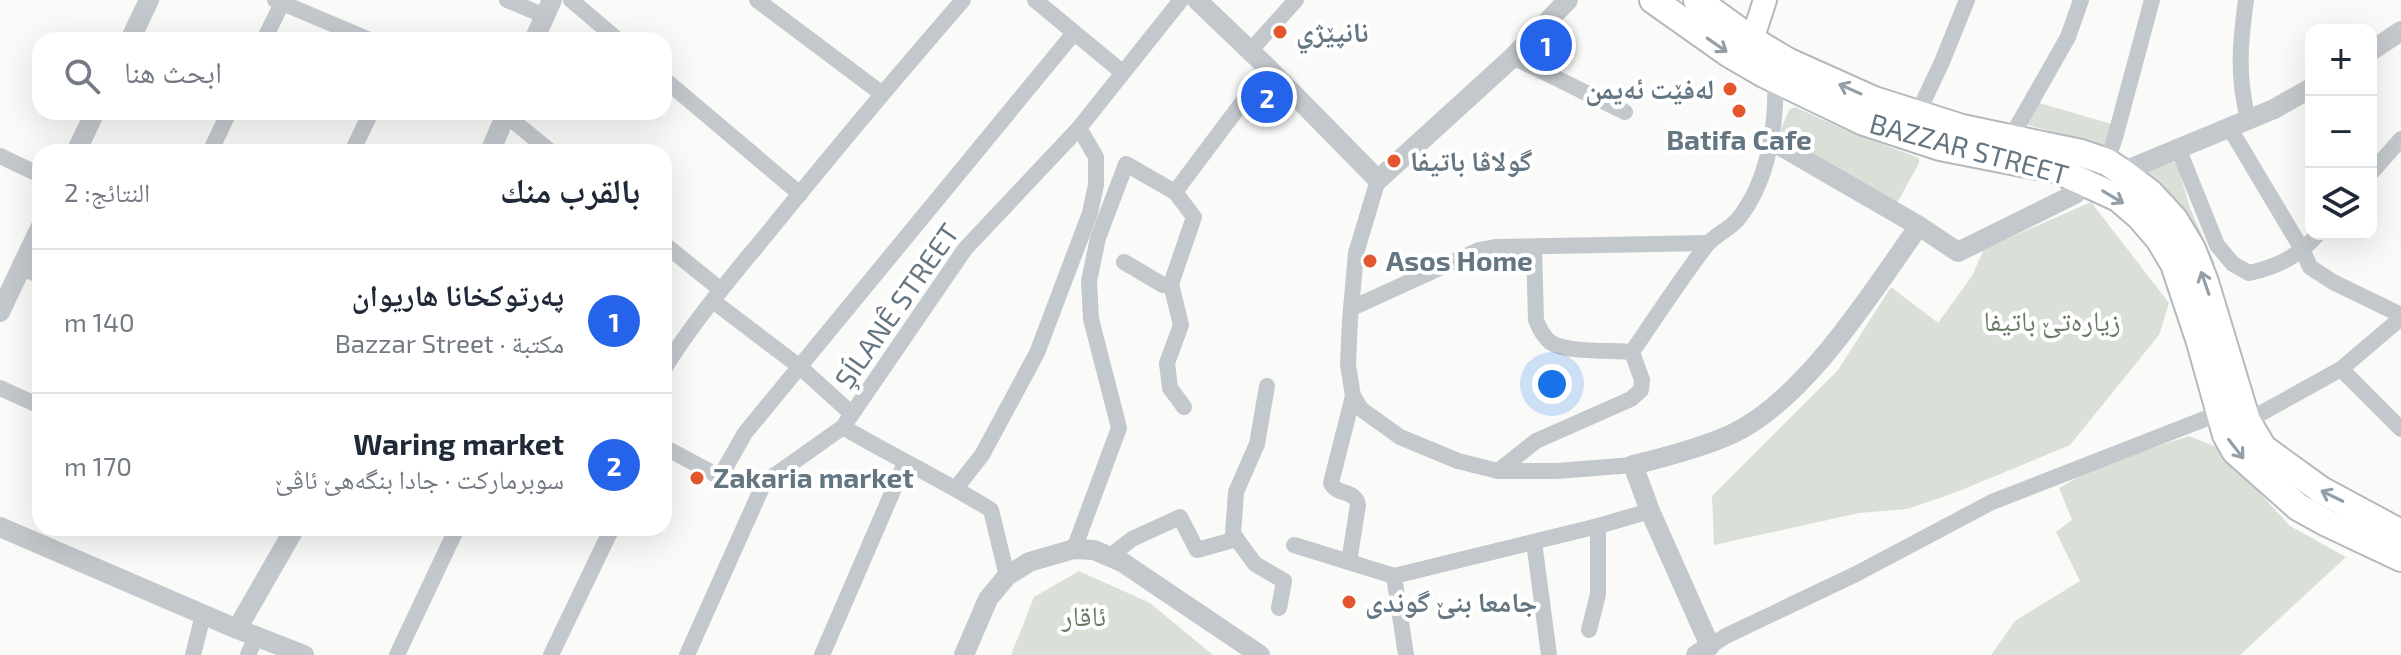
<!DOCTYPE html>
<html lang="ar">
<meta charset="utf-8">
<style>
:root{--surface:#fff;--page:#f2f2f3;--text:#1f2937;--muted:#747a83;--line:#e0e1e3;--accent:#2563eb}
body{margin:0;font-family:"Exo 2","Noto Naskh Arabic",sans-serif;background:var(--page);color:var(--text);direction:rtl}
.controls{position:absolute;right:24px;top:24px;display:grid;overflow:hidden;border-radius:16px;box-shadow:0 8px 32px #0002}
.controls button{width:72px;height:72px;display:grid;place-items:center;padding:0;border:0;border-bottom:2px solid var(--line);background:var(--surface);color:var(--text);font:40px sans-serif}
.you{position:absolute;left:1552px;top:384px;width:28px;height:28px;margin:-20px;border:6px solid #fff;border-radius:50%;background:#1a73e8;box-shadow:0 0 0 12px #1a73e833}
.badge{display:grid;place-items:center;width:52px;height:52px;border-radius:50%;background:var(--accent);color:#fff;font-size:26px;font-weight:700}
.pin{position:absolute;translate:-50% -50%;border:4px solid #fff;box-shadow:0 2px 8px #0006}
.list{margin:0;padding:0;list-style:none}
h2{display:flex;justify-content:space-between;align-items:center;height:104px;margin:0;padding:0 32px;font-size:34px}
h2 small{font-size:26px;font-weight:400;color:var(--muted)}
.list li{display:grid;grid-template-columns:52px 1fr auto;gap:24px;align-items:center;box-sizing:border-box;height:144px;padding:0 32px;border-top:2px solid var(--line)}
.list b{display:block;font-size:30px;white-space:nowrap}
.list p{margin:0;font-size:26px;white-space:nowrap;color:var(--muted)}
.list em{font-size:26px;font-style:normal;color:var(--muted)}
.icon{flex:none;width:44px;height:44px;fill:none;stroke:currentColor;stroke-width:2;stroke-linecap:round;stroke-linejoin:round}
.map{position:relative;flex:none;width:2401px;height:655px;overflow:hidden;direction:ltr}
.search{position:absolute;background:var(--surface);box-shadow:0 8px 32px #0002;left:32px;top:32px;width:640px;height:88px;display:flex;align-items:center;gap:20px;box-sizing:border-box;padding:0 28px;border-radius:24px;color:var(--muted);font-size:30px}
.panel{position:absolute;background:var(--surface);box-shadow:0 8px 32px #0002;left:32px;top:144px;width:640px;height:392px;border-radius:24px;direction:rtl}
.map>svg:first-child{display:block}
</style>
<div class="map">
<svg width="2401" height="655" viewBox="0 0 2401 655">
<rect width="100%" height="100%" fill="#fafaf8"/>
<g fill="#dadfd7">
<polygon points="2036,102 2115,125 2107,151 2071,137 2024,124"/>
<polygon points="1795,107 1848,131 1919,158 1919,163 1897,203 1786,143 1781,129 1789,110"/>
<polygon points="2165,160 2177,163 2190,208 2215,264 2211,267 2142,170"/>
<polygon points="2091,202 2169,303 2159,335 2070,445 1954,493 1907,509 1859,513 1714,545 1712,496 1838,370 1891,287 1938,323 1972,276 1984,249"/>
<polygon points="2189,436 2219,448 2290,526 2346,557 2240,655 1991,655 2015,621 2080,581 2056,532 2072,520 2059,488 2100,465"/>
<polygon points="1079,571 1150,603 1213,655 1011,655 1034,597"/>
</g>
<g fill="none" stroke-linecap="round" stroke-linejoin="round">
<g stroke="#b3babf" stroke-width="26">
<polyline id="secondary" points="1752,40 1765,0"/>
</g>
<g stroke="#b4b9bd" stroke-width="30">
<g id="trunk">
<polyline points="1653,0 1728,53 1764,74 1864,122 1940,147 2057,170 2118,198 2140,217 2159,239 2174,264 2200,342 2226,435 2235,451 2298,507 2327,523 2401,558"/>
<polyline points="1697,0 1752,40 1787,61 1874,100 1962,128 2081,153 2107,162 2122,172 2150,193 2174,219 2192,249 2205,282 2247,421 2263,448 2321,490 2401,533"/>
</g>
</g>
<g stroke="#c3c8cc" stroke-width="16">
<polyline points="275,0 370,40"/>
<polyline points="507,0 545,16"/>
<polyline points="571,0 618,40"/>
<polyline points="757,0 881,93"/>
<polyline points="1035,0 1122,72"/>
<path d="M 2246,0 C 2240,44 2237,76 2248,119"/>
<polyline points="264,40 282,3"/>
<polyline points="1250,51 1296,0"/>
<polyline points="1513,57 1625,112"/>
<polyline points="664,79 800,194"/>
<polyline points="506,115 551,152"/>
<polyline points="1917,115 1942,62 1967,0"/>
<polyline points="2229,127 2303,251 2310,267 2333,282 2401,315"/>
<polyline points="2010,139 2068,37 2081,0"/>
<path d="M 2178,148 L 2217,245 L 2233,264 L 2249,273 C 2277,267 2299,256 2318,234"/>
<polyline points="210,152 229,112"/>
<polyline points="352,152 371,112"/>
<polyline points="0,156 40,175"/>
<polyline points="2107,162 2116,134 2152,0"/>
<polyline points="2371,173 2401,139"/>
<polyline points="1378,180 1356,253 1350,320 1348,365 1353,396 1361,409 1400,437 1458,461 1498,471 1557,471 1633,465"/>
<polyline points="664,244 721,290"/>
<path d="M 1534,247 L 1536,320 C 1539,328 1543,336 1550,342 C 1565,353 1612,350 1632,352"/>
<polyline points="1124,262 1163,285 1171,284"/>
<polyline points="21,267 40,276"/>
<polyline points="713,301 800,367 852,414"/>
<polyline points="1352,308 1479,250 1495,247 1708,243"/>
<path d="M 1632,352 C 1656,317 1680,280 1706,246 C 1714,235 1729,230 1738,219 C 1768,182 1777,125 1775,80"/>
<path d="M 664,369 C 695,319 734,274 771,229 C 834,151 898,75 963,0"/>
<polyline points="2341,369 2401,429"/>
<polyline points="1267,386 1257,444 1236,492 1233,534 1255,564 1284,581 1279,608"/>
<polyline points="0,388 40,406"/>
<polyline points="1184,407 1170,388 1167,363 1181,325 1171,284 1194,217 1175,192 1268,68"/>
<polyline points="2247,421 2341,369 2401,318"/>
<path d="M 843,427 C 892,456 943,480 991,510 L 1007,576"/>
<polyline points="664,447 720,477 764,483"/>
<polyline points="1498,471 1536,441 1631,399 1641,390 1642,380 1632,352"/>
<polyline points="720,477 745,433 1074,33"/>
<polyline points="956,488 982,455 1037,353 1090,213 1096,185 1096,157 1079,128"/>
<polyline points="1534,542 1549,655"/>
<polyline points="1294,545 1394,576 1598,526 1650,511"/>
<polyline points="1074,549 1119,428 1091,319 1089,281 1098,238 1126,164 1175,192"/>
<polyline points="1109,557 1132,539 1180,517 1197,550 1237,539"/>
<path d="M 1349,562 L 1358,505 C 1355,489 1337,496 1331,483 L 1353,396"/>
<polyline points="1394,576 1406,655"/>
<polyline points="1589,630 1598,594 1598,526"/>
<polyline points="1710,646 1726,636 1856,574 1992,502 2220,413"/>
<polyline points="193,655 203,615"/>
<polyline points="248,655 256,637"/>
<polyline points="397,655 457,528"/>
<polyline points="551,655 612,528"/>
<polyline points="687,655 764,483 843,427 965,249 1079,128 1181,0"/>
<polyline points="822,655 905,463"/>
</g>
<g stroke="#c3c8cc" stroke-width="20">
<polyline points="1197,0 1268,68 1378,180 1513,57 1568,0"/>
<polyline points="130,40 149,0"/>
<polyline points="534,40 552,0"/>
<polyline points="2371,51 2401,31"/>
<polyline points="1772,141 1919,226 1958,252 2075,194 2080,187 2080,179"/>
<polyline points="76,152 95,112"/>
<polyline points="490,152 507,112"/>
<polyline points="2122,172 2274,109 2311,88"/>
<polyline points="0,312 40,228"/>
<polyline points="0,527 237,629 304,655"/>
<polyline points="237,629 295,528"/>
<polyline points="964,655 988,599 1007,576 1029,562 1074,549 1094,550 1122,562 1260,655"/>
<path d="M 1696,655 L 1710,646 L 1650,511 L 1633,465 C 1666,457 1701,448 1732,434 C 1807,398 1871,293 1919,226"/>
</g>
<use href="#secondary" stroke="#fff" stroke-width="22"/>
<use href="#trunk" stroke="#fff" stroke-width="26"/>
</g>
<defs><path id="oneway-shaft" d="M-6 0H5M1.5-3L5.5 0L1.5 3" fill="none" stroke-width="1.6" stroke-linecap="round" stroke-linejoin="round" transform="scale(2)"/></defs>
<g stroke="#939fa8">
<use href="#oneway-shaft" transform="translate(1717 45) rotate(35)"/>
<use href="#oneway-shaft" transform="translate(1850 89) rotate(-156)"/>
<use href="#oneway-shaft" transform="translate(2113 197) rotate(31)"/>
<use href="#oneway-shaft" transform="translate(2205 283) rotate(-109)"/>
<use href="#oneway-shaft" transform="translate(2236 449) rotate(52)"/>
<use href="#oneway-shaft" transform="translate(2332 496) rotate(-154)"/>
</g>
<g fill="#e4572e" stroke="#fff" stroke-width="3">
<circle cx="1280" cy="32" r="8"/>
<circle cx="1730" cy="89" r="8"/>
<circle cx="1739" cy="111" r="8"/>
<circle cx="1394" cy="161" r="8"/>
<circle cx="1370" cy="261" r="8"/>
<circle cx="697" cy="478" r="8"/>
<circle cx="1349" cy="602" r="8"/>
</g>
<g text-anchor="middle" stroke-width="8" stroke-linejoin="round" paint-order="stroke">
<g font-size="28" font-weight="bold" fill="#657683" stroke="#fff" text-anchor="start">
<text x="1296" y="42">نانپێژي</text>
<text x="1714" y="99" text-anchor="end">لەفێت ئەیمن</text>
<text x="1739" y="150" text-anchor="middle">Batifa Cafe</text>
<text x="1410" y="171">گوﻻڤا باتیفا</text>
<text x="1386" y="271">Asos Home</text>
<text x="713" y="488">Zakaria market</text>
<text x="1365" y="612">جامعا بنێ گوندی</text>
</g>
<g font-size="28" fill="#657683" stroke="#fff">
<text transform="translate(1969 149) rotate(15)" y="10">BAZZAR STREET</text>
<text transform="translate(897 306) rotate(-55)" y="10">ŞÍLANÊ STREET</text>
</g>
<g font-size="28" fill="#687a64" stroke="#fff">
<text x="2052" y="331">زياره‌تێ باتيفا</text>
<text x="1084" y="626">ئاقار</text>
</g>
</g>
</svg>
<div class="controls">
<button>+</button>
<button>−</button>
<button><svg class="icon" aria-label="layers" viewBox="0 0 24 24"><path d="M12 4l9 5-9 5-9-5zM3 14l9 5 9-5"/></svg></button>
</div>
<div class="you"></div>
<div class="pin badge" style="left:1546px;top:45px">1</div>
<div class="pin badge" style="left:1267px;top:97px">2</div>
<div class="search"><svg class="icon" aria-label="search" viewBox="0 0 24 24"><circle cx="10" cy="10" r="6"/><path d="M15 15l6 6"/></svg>ابحث هنا</div>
<section class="panel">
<h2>بالقرب منك<small>النتائج: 2</small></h2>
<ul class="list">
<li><span class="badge">1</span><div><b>په‌رتوكخانا هاریوان</b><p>مكتبة · Bazzar Street</p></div><em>140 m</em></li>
<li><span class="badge">2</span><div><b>Waring market</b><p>سوبرماركت · جادا بنگەهێ ئاڤێ</p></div><em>170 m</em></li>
</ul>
</section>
</div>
